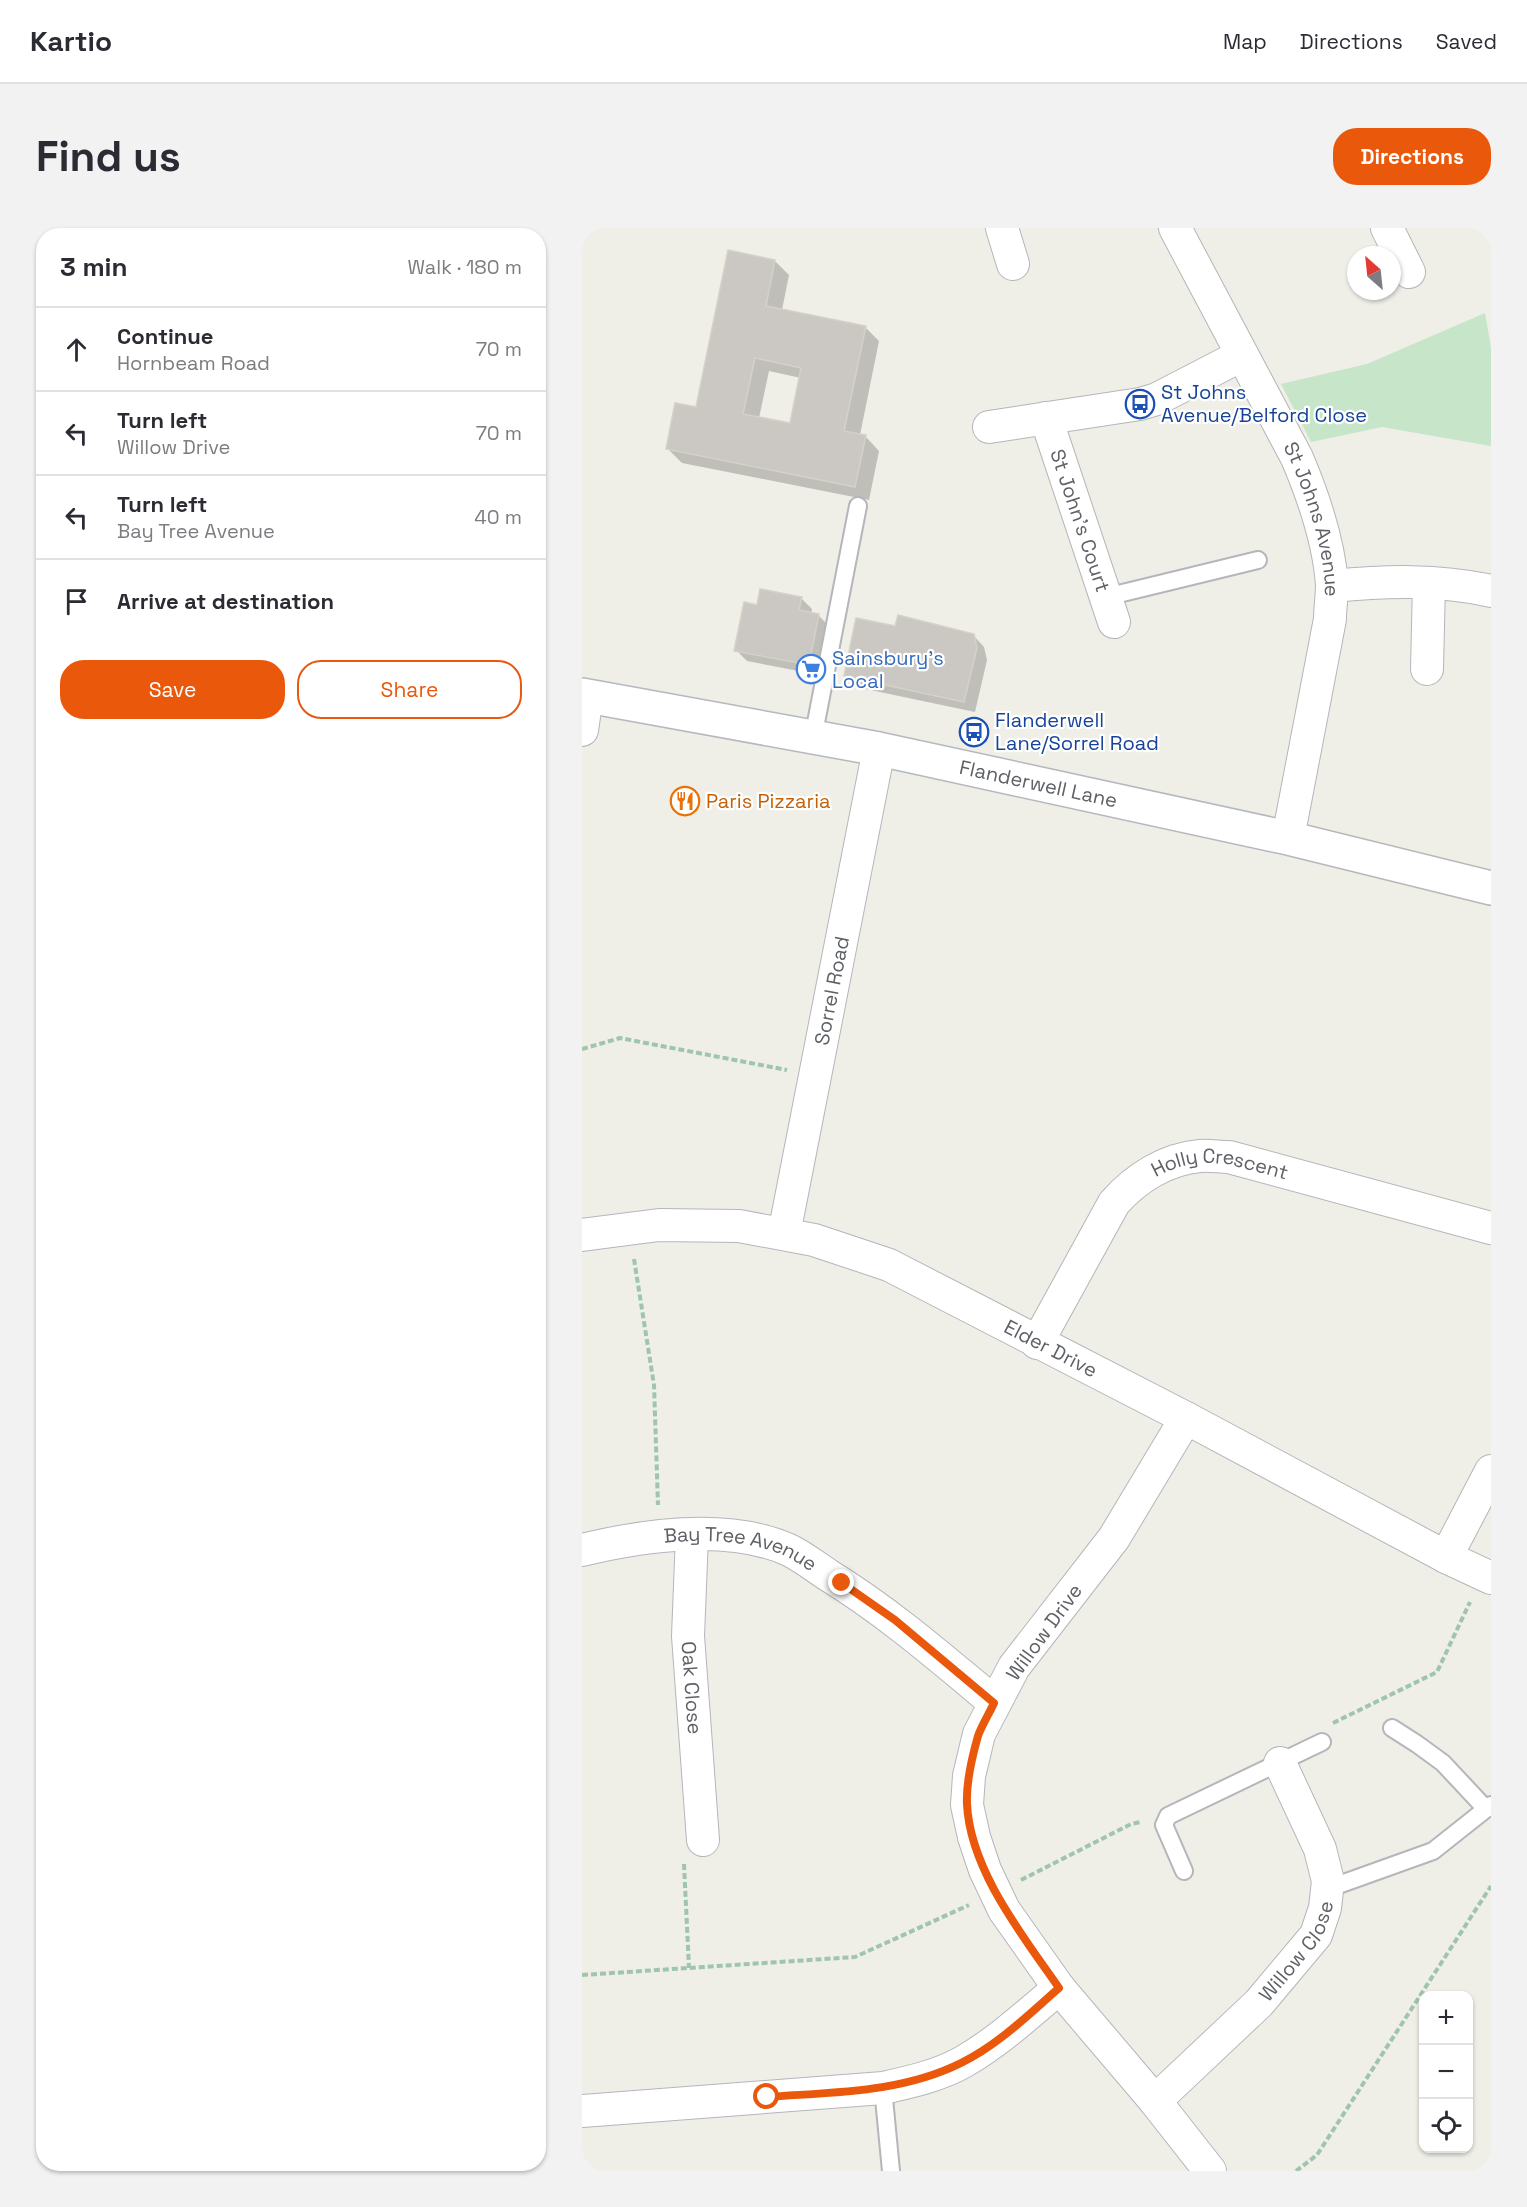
<!DOCTYPE html>
<meta charset="utf-8">
<style>
:root{--surface:#fff;--page:#f2f2f3;--text:#2b2b33;--muted:#7c7c81;--line:#e1e1e2;--accent:#ea580c}
body{margin:0;font-family:"Space Grotesk",sans-serif;background:var(--page);color:var(--text)}
.controls{position:absolute;right:18px;bottom:18px;display:grid;overflow:hidden;border-radius:12px;box-shadow:0 2px 4px #0004}
.controls button{width:54px;height:54px;display:grid;place-items:center;padding:0;border:0;border-bottom:2px solid var(--line);background:var(--surface);color:var(--text);font:30px sans-serif}
.compass{position:absolute;left:765px;top:18px;width:54px;height:54px;border-radius:50%;background:var(--surface);box-shadow:0 2px 4px #0004;rotate:333deg}
.stop{position:absolute;width:18px;height:18px;margin:-14px;border:4px solid #ea580c;border-radius:50%;background:#fff}
.stop.end{background:#ea580c;border-color:#fff;box-shadow:0 2px 6px #0008}
.list{margin:0;padding:0;list-style:none}
h2{display:flex;justify-content:space-between;align-items:center;height:78px;margin:0;padding:0 24px;font-size:26px}
h2 small{font-size:20px;font-weight:400;color:var(--muted)}
.list li{display:grid;grid-template-columns:39px 1fr auto;gap:18px;align-items:center;box-sizing:border-box;height:84px;padding:0 24px;border-top:2px solid var(--line)}
.list b{display:block;font-size:22px;white-space:nowrap}
.list p{margin:0;font-size:20px;white-space:nowrap;color:var(--muted)}
.list em{font-size:20px;font-style:normal;color:var(--muted)}
.actions{display:flex;gap:12px;padding:18px 24px}
.actions a{flex:1;padding:14px 0;border:2px solid var(--accent);border-radius:24px;text-align:center;font-size:21px;color:var(--accent)}
.actions .main{background:var(--accent);color:#fff}
.icon{flex:none;width:33px;height:33px;fill:none;stroke:currentColor;stroke-width:2;stroke-linecap:round;stroke-linejoin:round}
.map{position:relative;flex:none;width:909px;height:1943px;overflow:hidden;border-radius:24px}
header{display:flex;align-items:center;gap:36px;box-sizing:border-box;height:84px;padding:0 30px;background:var(--surface);border-bottom:2px solid var(--line)}
header strong{font-size:28px}
nav{display:flex;gap:33px;margin-inline-start:auto;font-size:21px}
.intro{display:flex;align-items:center;justify-content:space-between;box-sizing:border-box;height:144px;padding:0 36px}
h1{margin:0;font-size:42px}
.button{padding:15px 27px;border-radius:24px;background:var(--accent);color:#fff;font-size:21px;font-weight:700}
main{display:flex;gap:36px;padding:0 36px}
aside{flex:1;background:var(--surface);border-radius:24px;box-shadow:0 2px 4px #0004}
.map>svg:first-child{display:block}
</style>
<header>
<strong>Kartio</strong>
<nav><a>Map</a><a>Directions</a><a>Saved</a></nav>
</header>
<div class="intro"><h1>Find us</h1><a class="button">Directions</a></div>
<main>
<aside>
<h2>3 min<small>Walk · 180 m</small></h2>
<ul class="list">
<li><svg class="icon" aria-label="ahead" viewBox="0 0 24 24"><path d="M12 20V5M6 11l6-6 6 6"/></svg><div><b>Continue</b><p>Hornbeam Road</p></div><em>70 m</em></li>
<li><svg class="icon" aria-label="left" viewBox="0 0 24 24"><path d="M17 20v-9H6M10 6l-5 5 5 5"/></svg><div><b>Turn left</b><p>Willow Drive</p></div><em>70 m</em></li>
<li><svg class="icon" aria-label="left" viewBox="0 0 24 24"><path d="M17 20v-9H6M10 6l-5 5 5 5"/></svg><div><b>Turn left</b><p>Bay Tree Avenue</p></div><em>40 m</em></li>
<li><svg class="icon" aria-label="arrive" viewBox="0 0 24 24"><path d="M6 21V4h12l-3 4 3 4H6"/></svg><div><b>Arrive at destination</b></div></li>
</ul>
<div class="actions"><a class="main">Save</a><a>Share</a></div>
</aside>
<div class="map">
<svg width="909" height="1943" viewBox="0 0 909 1943">
<rect width="100%" height="100%" fill="#efeee7"/>
<polygon fill="#c6e5c9" points="903,85 909,120 909,218 800,199 729,214 699,156 785,136"/>
<g fill="#0003" fill-rule="evenodd">
<path d="M 193,33 L 207,47 L 200,82 L 283,99 L 297,113 L 278,207 L 283,208 L 297,223 L 287,272 L 100,235 L 86,221 L 116,181 ZM 187,143 L 219,150 L 209,197 L 177,190 Z"/>
<polygon points="219,370 230,381 229,386 236,387 247,398 238,447 165,433 154,422 176,378"/>
<polygon points="314,399 391,407 402,419 405,432 393,484 274,459 263,448"/>
</g>
<g fill="#cbc8c4" stroke="#d4d1c6" stroke-width="1.5" fill-rule="evenodd">
<path d="M 146,22 L 193,32 L 184,78 L 284,98 L 262,203 L 284,207 L 273,259 L 84,221 L 93,175 L 114,179 ZM 173,130 L 219,140 L 208,195 L 161,186 Z"/>
<polygon points="178,361 220,369 217,382 237,386 227,437 152,423 162,374 175,377"/>
<polygon points="316,387 392,406 395,420 382,474 262,448 274,390 313,398"/>
</g>
<g fill="none" stroke-linecap="round" stroke-linejoin="round">
<g stroke="#b4b6ba" stroke-width="20">
<g id="lane">
<polyline points="524,369 676,332"/>
<polyline points="231,510 276,278"/>
<polyline points="810,1500 835,1516 861,1535 904,1581"/>
<polyline points="602,1643 582,1597 586,1588 740,1514"/>
<polyline points="745,1661 851,1623 909,1577"/>
<polyline points="301,1860 309,1943"/>
</g>
</g>
<g stroke="#b4b6ba" stroke-width="34">
<g id="street">
<polyline points="420,0 431,36"/>
<path id="s1" d="M 593,0 L 715,230 C 732,270 747,313 750,357 C 750,368 748,380 748,391 L 706,610"/>
<polyline points="805,0 827,44"/>
<path id="s2" d="M 464,190 L 532,394"/>
<polyline points="407,199 558,176 575,171 660,127"/>
<path d="M 750,358 C 803,353 856,351 909,363"/>
<polyline points="845,441 847,355"/>
<polyline points="0,502 5,468"/>
<path id="s3" d="M 202,1006 L 297,521"/>
<path id="s4" d="M 0,1007 L 77,997 L 157,998 L 232,1012 L 307,1037 L 604,1190 L 864,1329 L 909,1350"/>
<path id="s5" d="M 455,1115 L 532,975 C 554,950 584,931 618,928 C 627,927 637,929 647,929 L 909,1000"/>
<polyline points="604,1190 532,1310 432,1439 397,1506 387,1548 385,1577 392,1609 403,1642 422,1682 477,1760 573,1873 628,1943"/>
<path id="s6" d="M 110,1308 L 106,1408 L 121,1612"/>
<path id="s7" d="M 0,1322 C 62,1307 147,1295 207,1322 C 221,1329 234,1339 246,1347 C 306,1384 359,1430 413,1475"/>
<polyline points="864,1329 909,1243"/>
<path id="s8" d="M 573,1873 L 677,1775 L 734,1707 L 743,1680 L 746,1653 L 738,1621 L 698,1535"/>
<path d="M 0,1883 L 301,1860 C 328,1854 356,1848 381,1834 C 416,1814 446,1786 477,1760"/>
</g>
</g>
<g stroke="#b5b8bd" stroke-width="36">
<g id="secondary">
<path id="s9" d="M 0,467 L 297,521 L 706,610 L 909,660"/>
</g>
</g>
<g stroke="#9fc5ad" stroke-width="4" stroke-dasharray="6 3" stroke-linecap="butt">
<polyline points="0,821 38,810 205,842"/>
<polyline points="52,1031 72,1157 76,1277"/>
<polyline points="751,1495 855,1444 888,1374"/>
<polyline points="102,1636 107,1740"/>
<polyline points="439,1652 549,1596 559,1594"/>
<polyline points="0,1747 273,1729 387,1677"/>
<polyline points="714,1943 735,1927 909,1658"/>
</g>
<use href="#lane" stroke="#fff" stroke-width="16"/>
<use href="#street" stroke="#fff" stroke-width="32"/>
<use href="#secondary" stroke="#fff" stroke-width="33"/>
</g>
<g fill="none" stroke-linecap="round" stroke-linejoin="round">
<path stroke="#ea580c" stroke-width="8" d="M 185,1869 C 251,1864 319,1865 379,1835 C 416,1817 446,1787 477,1760 C 441,1708 388,1642 385,1576 C 384,1554 390,1529 396,1508 C 400,1497 407,1486 412,1475 L 313,1392 L 260,1355"/>
</g>
<defs>
<g id="bus-ring" transform="scale(1.5)"><circle r="9.5" fill="#fff" stroke="#1a4fb4" stroke-width="1.5"/><path d="M-5-6H5V4H4V6H2V4H-2V6H-4V4H-5ZM-3.5-4V0h7V-4ZM-3.5 1.2v1.5H-2V1.2ZM2 1.2v1.5H3.5V1.2Z" fill="#1a4fb4"/></g>
<g id="supermarket-ring" transform="scale(1.5)"><circle r="9.5" fill="#fff" stroke="#3f7fe0" stroke-width="1.5"/><path d="M-6-5.5h2.5l.6 2H6L4.5 2H-2.5L-4.4-4H-6ZM-1.5 3.2a1.3 1.3 0 1 0 .1 0ZM3 3.2a1.3 1.3 0 1 0 .1 0Z" fill="#3f7fe0"/></g>
<g id="restaurant-ring" transform="scale(1.5)"><circle r="9.5" fill="#fff" stroke="#e8710a" stroke-width="1.5"/><path d="M-5-6h1v4h1v-4h1v4h1v-4h1v5L-1.5 .5V6h-2V.5L-5-1ZM5-6V6H3V1.5H1.5Q1.5-4 5-6Z" fill="#e8710a"/></g>
</defs>
<g fill-rule="evenodd">
<use href="#bus-ring" x="558" y="176"/>
<use href="#supermarket-ring" x="229" y="441"/>
<use href="#bus-ring" x="392" y="504"/>
<use href="#restaurant-ring" x="103" y="573"/>
</g>
<g text-anchor="middle" stroke-width="4.5" stroke-linejoin="round" paint-order="stroke">
<g font-size="20" fill="#164399" stroke="#fff" text-anchor="start">
<text x="579" y="171">St Johns<tspan x="579" dy="23">Avenue/Belford Close</tspan></text>
<text x="413" y="499">Flanderwell<tspan x="413" dy="23">Lane/Sorrel Road</tspan></text>
</g>
<g font-size="20" fill="#5e6166" stroke="#fff">
<text dy="7" stroke="none"><textPath href="#s2" startOffset="108">St John's Court</textPath></text>
<text dy="7" stroke="none"><textPath href="#s1" startOffset="324">St Johns Avenue</textPath></text>
<text dy="7" stroke="none"><textPath href="#s9" startOffset="465">Flanderwell Lane</textPath></text>
<text dy="7" stroke="none"><textPath href="#s3" startOffset="248">Sorrel Road</textPath></text>
<text dy="7" stroke="none"><textPath href="#s5" startOffset="280">Holly Crescent</textPath></text>
<text dy="7" stroke="none"><textPath href="#s4" startOffset="495">Elder Drive</textPath></text>
<text dy="7" stroke="none"><textPath href="#s7" startOffset="162">Bay Tree Avenue</textPath></text>
<text transform="translate(462 1404) rotate(-54)" y="7">Willow Drive</text>
<text dy="7" stroke="none"><textPath href="#s6" startOffset="152">Oak Close</textPath></text>
<text dy="7" stroke="none"><textPath href="#s8" startOffset="208">Willow Close</textPath></text>
</g>
<g font-size="20" fill="#366cbe" stroke="#fff" text-anchor="start">
<text x="250" y="437">Sainsbury's<tspan x="250" dy="23">Local</tspan></text>
</g>
<g font-size="20" fill="#c56008" stroke="#fff" text-anchor="start">
<text x="124" y="580">Paris Pizzaria</text>
</g>
</g>
</svg>
<div class="controls">
<button>+</button>
<button>−</button>
<button><svg class="icon" aria-label="locate" viewBox="0 0 24 24"><circle cx="12" cy="12" r="6"/><path d="M12 2v4M12 18v4M2 12h4M18 12h4"/></svg></button>
</div>
<svg class="compass" viewBox="-18 -18 36 36"><path d="M0-13l5 13h-10z" fill="#e53935"/><path d="M0 13l5-13h-10z" fill="#7c7c81"/></svg>
<div class="stop" style="left:185px;top:1869px"></div>
<div class="stop end" style="left:260px;top:1355px"></div>
</div>
</main>
